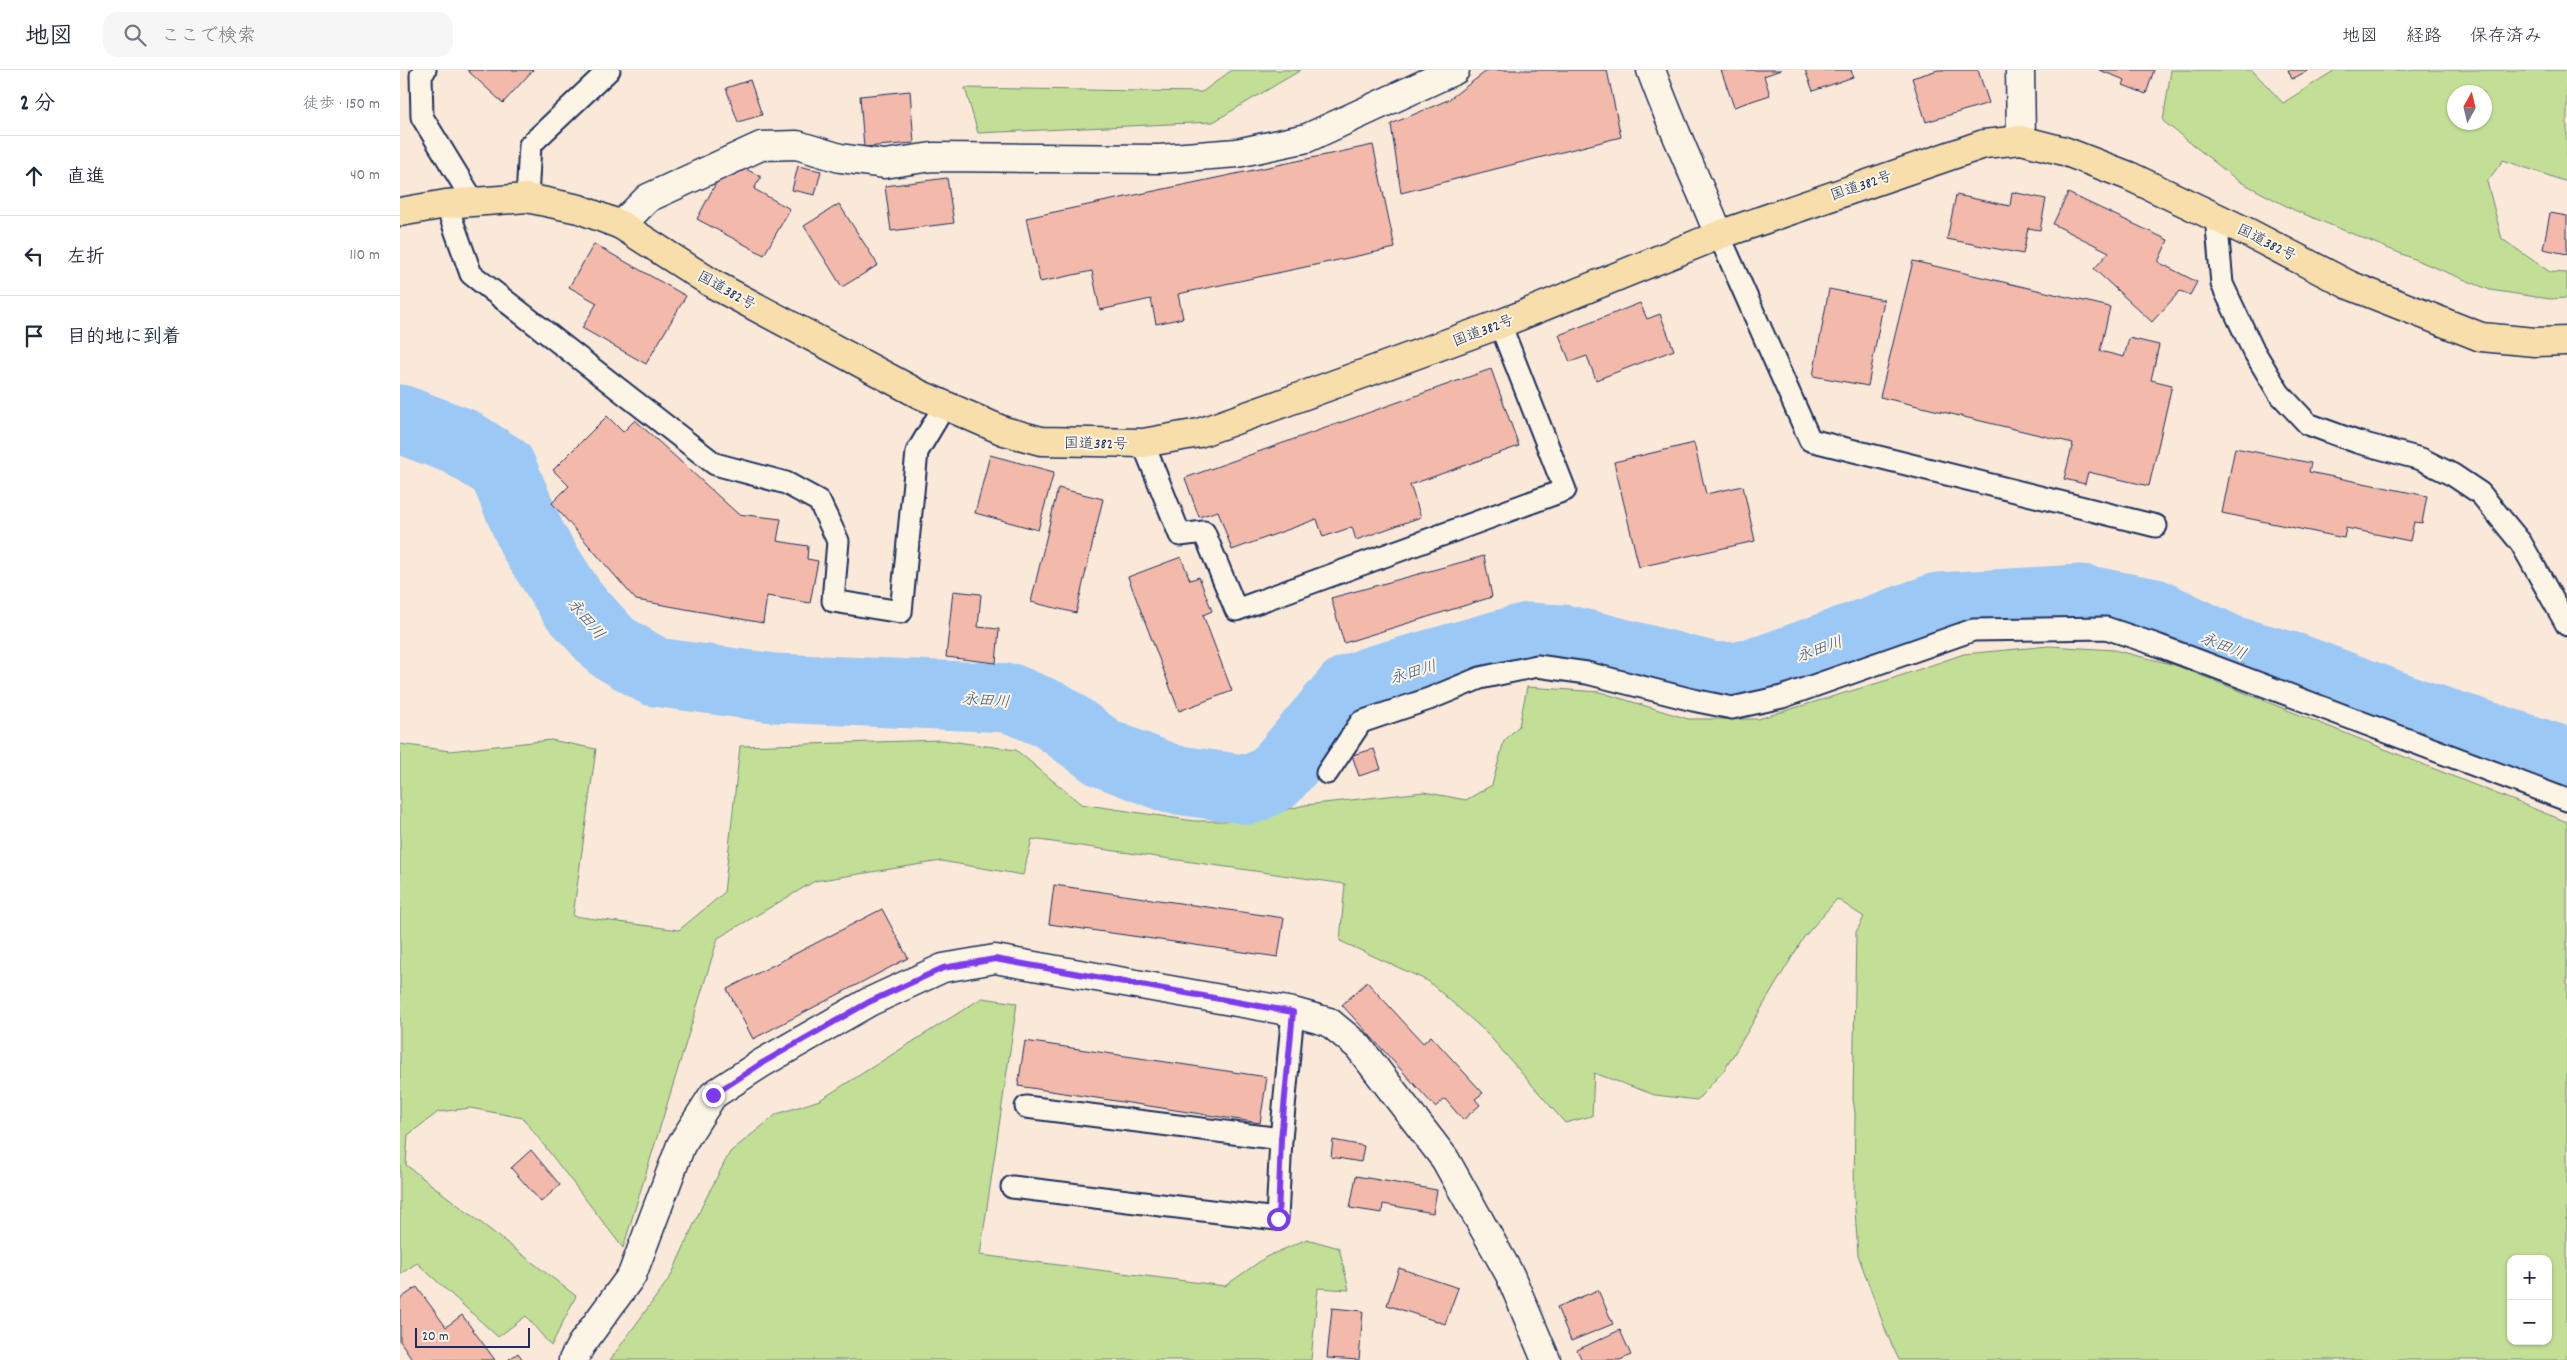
<!DOCTYPE html>
<html lang="ja">
<meta charset="utf-8">
<style>
:root{--surface:#fff;--page:#f6f6f7;--text:#1f2937;--muted:#747a83;--line:#e0e1e3}
body{margin:0;font-family:Dekko,"Klee One",sans-serif;background:var(--page);color:var(--text)}
.controls{position:absolute;right:15px;bottom:15px;display:grid;overflow:hidden;border-radius:10px;box-shadow:0 1px 4px #0004}
.controls button{width:45px;height:45px;display:grid;place-items:center;padding:0;border:0;border-bottom:1px solid var(--line);background:var(--surface);color:var(--text);font:25px sans-serif}
.compass{position:absolute;left:2047px;top:15px;width:45px;height:45px;border-radius:50%;background:var(--surface);box-shadow:0 1px 4px #0004;rotate:8deg}
.scale{position:absolute;left:15px;bottom:12px;width:115px;box-sizing:border-box;padding-left:5px;border:2px solid #1b2f5e;border-top:0;font-size:14px;line-height:18px;white-space:nowrap;color:#1b2f5e;-webkit-text-stroke:4px #fcf5e5;paint-order:stroke}
.stop{position:absolute;width:15px;height:15px;margin:-11px;border:4px solid #7c3aed;border-radius:50%;background:#fff}
.stop.end{background:#7c3aed;border-color:#fff;box-shadow:0 1px 5px #0008}
.list{margin:0;padding:0;list-style:none}
h2{display:flex;justify-content:space-between;align-items:center;height:65px;margin:0;padding:0 20px;font-size:21px}
h2 small{font-size:16px;font-weight:400;color:var(--muted)}
.list li{display:grid;grid-template-columns:32px 1fr auto;gap:15px;align-items:center;box-sizing:border-box;height:80px;padding:0 20px;border-top:1px solid var(--line)}
.list b{display:block;font-size:19px;white-space:nowrap}
.list em{font-size:16px;font-style:normal;color:var(--muted)}
.icon{flex:none;width:28px;height:28px;fill:none;stroke:currentColor;stroke-width:2;stroke-linecap:round;stroke-linejoin:round}
.map{position:relative;flex:none;width:2167px;height:1290px;overflow:hidden}
header{display:flex;align-items:center;gap:30px;box-sizing:border-box;height:70px;padding:0 25px;background:var(--surface);border-bottom:1px solid var(--line)}
header strong{font-size:24px}
nav{display:flex;gap:28px;margin-inline-start:auto;font-size:18px}
.search{width:350px;height:45px;background:var(--page);display:flex;align-items:center;gap:12px;box-sizing:border-box;padding:0 18px;border-radius:15px;color:var(--muted);font-size:19px}
main{display:flex}
aside{flex:1;background:var(--surface)}
.map>svg:first-child{display:block}
</style>
<header>
<strong>地図</strong>
<div class="search"><svg class="icon" aria-label="search" viewBox="0 0 24 24"><circle cx="10" cy="10" r="6"/><path d="M15 15l6 6"/></svg>ここで検索</div>
<nav><a>地図</a><a>経路</a><a>保存済み</a></nav>
</header>
<main>
<aside>
<h2>2 分<small>徒歩 · 150 m</small></h2>
<ul class="list">
<li><svg class="icon" aria-label="ahead" viewBox="0 0 24 24"><path d="M12 20V5M6 11l6-6 6 6"/></svg><div><b>直進</b></div><em>40 m</em></li>
<li><svg class="icon" aria-label="left" viewBox="0 0 24 24"><path d="M17 20v-9H6M10 6l-5 5 5 5"/></svg><div><b>左折</b></div><em>110 m</em></li>
<li><svg class="icon" aria-label="arrive" viewBox="0 0 24 24"><path d="M6 21V4h12l-3 4 3 4H6"/></svg><div><b>目的地に到着</b></div></li>
</ul>
</aside>
<div class="map">
<svg width="2167" height="1290" viewBox="0 0 2167 1290">
<rect width="100%" height="100%" fill="#fae9d9"/>
<filter id="ink" filterUnits="userSpaceOnUse"><feTurbulence type="fractalNoise" baseFrequency=".02" numOctaves="2"/><feDisplacementMap in="SourceGraphic" scale="10" xChannelSelector="R" yChannelSelector="G"/><feConvolveMatrix kernelMatrix="1 2 1 2 8 2 1 2 1" color-interpolation-filters="sRGB"/></filter>
<g filter="url(#ink)">
<g fill="#c3df96" stroke="#6f877a" fill-rule="evenodd">
<polygon points="832,0 901,0 813,52 578,63 565,18 802,22"/>
<path d="M 1771,0 L 1852,0 L 1883,33 L 1935,0 L 2167,0 L 2167,112 L 2103,90 L 2087,112 L 2102,169 L 2150,202 L 2167,203 L 2167,228 L 2150,229 L 2090,220 L 1894,140 L 1837,110 L 1763,51 ZM 2084,22 L 2084,52 L 2054,52 L 2054,22 Z"/>
<path d="M 1649,576 L 1714,580 L 1775,595 L 2167,752 L 2167,1290 L 1499,1290 L 1487,1264 L 1458,1185 L 1454,1125 L 1455,1043 L 1453,1029 L 1456,862 L 1464,847 L 1437,829 L 1404,867 L 1325,999 L 1297,1030 L 1255,1025 L 1194,1003 L 1192,1046 L 1165,1053 L 1086,962 L 1028,911 L 940,871 L 945,814 L 632,769 L 623,805 L 541,791 L 415,811 L 318,868 L 223,1178 L 123,1048 L 70,1038 L 38,1042 L 8,1065 L 6,1095 L 176,1226 L 151,1276 L 126,1246 L 98,1267 L 17,1193 L 0,1204 L 0,674 L 50,681 L 151,670 L 196,679 L 173,846 L 279,860 L 324,823 L 340,676 L 542,670 L 616,680 L 681,734 L 794,751 L 842,751 L 905,735 L 1024,722 L 1066,730 L 1092,715 L 1104,671 L 1119,656 L 1127,617 L 1200,622 L 1288,649 L 1358,649 L 1491,609 L 1564,584 ZM 2111,1189 L 2148,1189 L 2148,1271 L 2111,1271 Z"/>
<polygon points="582,928 617,933 580,1185 825,1216 866,1187 907,1169 939,1178 949,1220 918,1218 911,1290 210,1290 271,1206 302,1136 330,1082 377,1044 420,1030"/>
</g>
<g fill="none" stroke-linecap="round" stroke-linejoin="round">
<polyline stroke="#9cc8f5" stroke-width="69" points="0,349 61,372 102,398 133,471 173,534 211,576 255,602 374,618 610,628 653,646 704,683 771,709 850,720 874,708 948,620 974,610 1128,567 1162,569 1198,577 1314,607 1339,606 1369,598 1538,537 1681,529 1754,543 1831,580 1893,597 2013,642 2167,692"/>
</g>
<g fill="#f3baab" stroke="#1b2f5e">
<polygon points="67,0 133,0 103,33"/>
<polygon points="1088,0 1207,0 1221,67 1001,123 991,54 1048,30"/>
<polygon points="1321,0 1381,0 1364,6 1370,25 1334,37"/>
<polygon points="1405,0 1451,0 1453,7 1413,21"/>
<polygon points="1538,0 1578,0 1589,33 1526,52 1512,8"/>
<polygon points="1699,0 1754,0 1746,24 1723,15 1725,10"/>
<polygon points="1888,0 1909,0 1892,9"/>
<polygon points="350,10 362,45 338,52 326,18"/>
<polygon points="510,21 514,73 464,77 460,26"/>
<polygon points="973,75 995,178 778,224 783,248 756,254 751,229 700,240 692,201 640,212 626,148"/>
<polygon points="398,96 421,101 415,125 392,120"/>
<polygon points="346,99 361,107 354,119 390,139 364,185 297,149 317,111"/>
<polygon points="547,108 554,153 491,161 485,116"/>
<polygon points="1612,122 1646,129 1640,160 1628,158 1623,184 1547,169 1556,125 1610,136"/>
<polygon points="1668,123 1768,170 1758,192 1797,212 1790,225 1780,221 1752,252 1694,199 1709,182 1653,154"/>
<polygon points="439,134 478,195 442,217 404,156"/>
<polygon points="2150,143 2167,146 2167,184 2143,179"/>
<polygon points="194,174 286,226 246,294 182,258 197,233 169,217"/>
<polygon points="1513,191 1710,237 1700,281 1724,287 1729,268 1759,275 1751,310 1772,315 1749,416 1688,402 1685,414 1664,409 1673,373 1480,327"/>
<polygon points="1429,219 1484,230 1468,316 1413,306"/>
<polygon points="1240,233 1247,249 1260,244 1274,280 1196,310 1187,286 1170,292 1159,265"/>
<polygon points="1091,299 1119,376 1010,415 1021,447 956,470 952,457 923,467 917,449 832,480 818,441 799,447 785,408"/>
<polygon points="207,346 223,362 235,350 338,444 381,449 377,471 408,476 407,489 418,491 410,533 367,526 363,553 236,530 152,433 169,416 153,400"/>
<polygon points="1294,373 1306,424 1343,416 1355,471 1239,497 1214,392"/>
<polygon points="1835,378 1911,393 1909,402 2027,426 2022,453 2014,452 2010,471 1946,458 1944,468 1822,443"/>
<polygon points="590,385 654,402 638,460 575,443"/>
<polygon points="658,418 703,429 676,543 631,532"/>
<polygon points="1084,486 1092,527 944,573 931,528"/>
<polygon points="781,487 790,510 799,507 812,541 803,545 832,621 779,641 728,507"/>
<polygon points="553,521 581,524 578,557 599,559 596,593 546,587"/>
<polygon points="974,679 981,699 959,706 952,685"/>
<polygon points="654,815 884,848 878,887 649,854"/>
<polygon points="482,839 508,888 353,969 327,919"/>
<polygon points="967,912 1023,973 1031,966 1083,1023 1075,1029 1080,1035 1063,1050 1045,1029 1035,1037 942,935"/>
<polygon points="625,971 867,1007 860,1053 618,1016"/>
<polygon points="933,1070 964,1076 961,1092 931,1087"/>
<polygon points="131,1080 160,1115 141,1132 111,1098"/>
<polygon points="956,1106 1037,1120 1033,1143 983,1134 982,1143 950,1138"/>
<polygon points="999,1198 1058,1218 1045,1254 987,1235"/>
<polygon points="17,1217 46,1257 62,1245 95,1290 13,1290 0,1271 0,1229"/>
<polygon points="1198,1220 1213,1254 1171,1271 1157,1237"/>
<polygon points="932,1238 963,1241 959,1290 927,1288"/>
<polygon points="1220,1260 1231,1285 1220,1290 1182,1290 1177,1280"/>
<polygon points="118,1283 123,1290 108,1290"/>
</g>
<g fill="none" stroke-linecap="round" stroke-linejoin="round">
<g stroke="#1b2f5e" stroke-width="25">
<g id="service">
<polyline points="25,0 21,5 22,47 74,132"/>
<polyline points="127,128 130,75 209,0"/>
<polyline points="46,134 71,204 315,394 386,413 419,431 438,471 433,531 501,542 517,382 545,335"/>
<polyline points="1816,146 1822,214 1852,278 1879,323 1908,354 1957,372 2021,389 2053,405 2080,423 2121,473 2167,555"/>
<polyline points="1319,165 1410,370 1756,456"/>
<polyline points="743,373 780,465 804,462 836,540 1165,420 1100,254"/>
<polyline points="927,703 961,652 1029,629 1080,608 1137,596 1187,603 1293,630 1332,638 1382,627 1573,560 1706,558 1757,575 2167,730"/>
<polyline points="626,1037 881,1069 893,942"/>
<polyline points="612,1117 877,1149 881,1069"/>
</g>
</g>
<g stroke="#1b2f5e" stroke-width="31">
<g id="minor">
<path d="M 1251,0 C 1271,56 1297,110 1319,165"/>
<polyline points="1620,0 1621,70"/>
<polyline points="221,155 248,128 361,76 397,75 440,88 484,94 532,87 759,89 837,83 907,68 1055,0"/>
<polyline points="173,1290 181,1275 232,1205 281,1075 313,1025 362,993 469,932 543,898 595,889 893,942 929,952 958,976 1045,1089 1110,1205 1146,1290"/>
</g>
</g>
<g stroke="#1b2f5e" stroke-width="31">
<polyline id="trunk" points="0,142 46,134 127,128 179,139 221,155 313,214 519,324 604,361 641,371 743,373 799,363 883,333 1100,254 1319,165 1584,74 1621,70 1664,81 1729,106 1847,162 1949,215 2081,267 2135,272 2167,271"/>
</g>
<use href="#service" stroke="#fcf5e5" stroke-width="21"/>
<use href="#minor" stroke="#fcf5e5" stroke-width="28"/>
<use href="#trunk" stroke="#f8deab" stroke-width="28"/>
</g>
</g>
<g fill="none" stroke-linecap="round" stroke-linejoin="round" filter="url(#ink)">
<polyline stroke="#7c3aed" stroke-width="6" points="313,1025 362,993 469,932 543,898 595,889 893,942 881,1069 878,1149"/>
</g>
<g text-anchor="middle" stroke-width="4" stroke-linejoin="round" paint-order="stroke">
<g font-size="15" fill="#1b2f5e" stroke="#fcf5e5">
<text transform="translate(1461 115) rotate(-19)" y="5">国道382号</text>
<text transform="translate(1867 172) rotate(27)" y="5">国道382号</text>
<text transform="translate(327 220) rotate(29)" y="5">国道382号</text>
<text transform="translate(1083 260) rotate(-21)" y="5">国道382号</text>
<text transform="translate(696 373) rotate(1)" y="5">国道382号</text>
</g>
<g font-size="16" font-style="italic" fill="#3b5584" stroke="#fcf5e5">
<text transform="translate(187 548) rotate(50)" y="6">永田川</text>
<text transform="translate(1824 575) rotate(22)" y="6">永田川</text>
<text transform="translate(1419 578) rotate(-19)" y="6">永田川</text>
<text transform="translate(1013 601) rotate(-16)" y="6">永田川</text>
<text transform="translate(586 629) rotate(5)" y="6">永田川</text>
</g>
</g>
</svg>
<div class="controls">
<button>+</button>
<button>−</button>
</div>
<svg class="compass" viewBox="-18 -18 36 36"><path d="M0-13l5 13h-10z" fill="#e53935"/><path d="M0 13l5-13h-10z" fill="#747a83"/></svg>
<div class="scale">20 m</div>
<div class="stop" style="left:878px;top:1149px"></div>
<div class="stop end" style="left:313px;top:1025px"></div>
</div>
</main>
